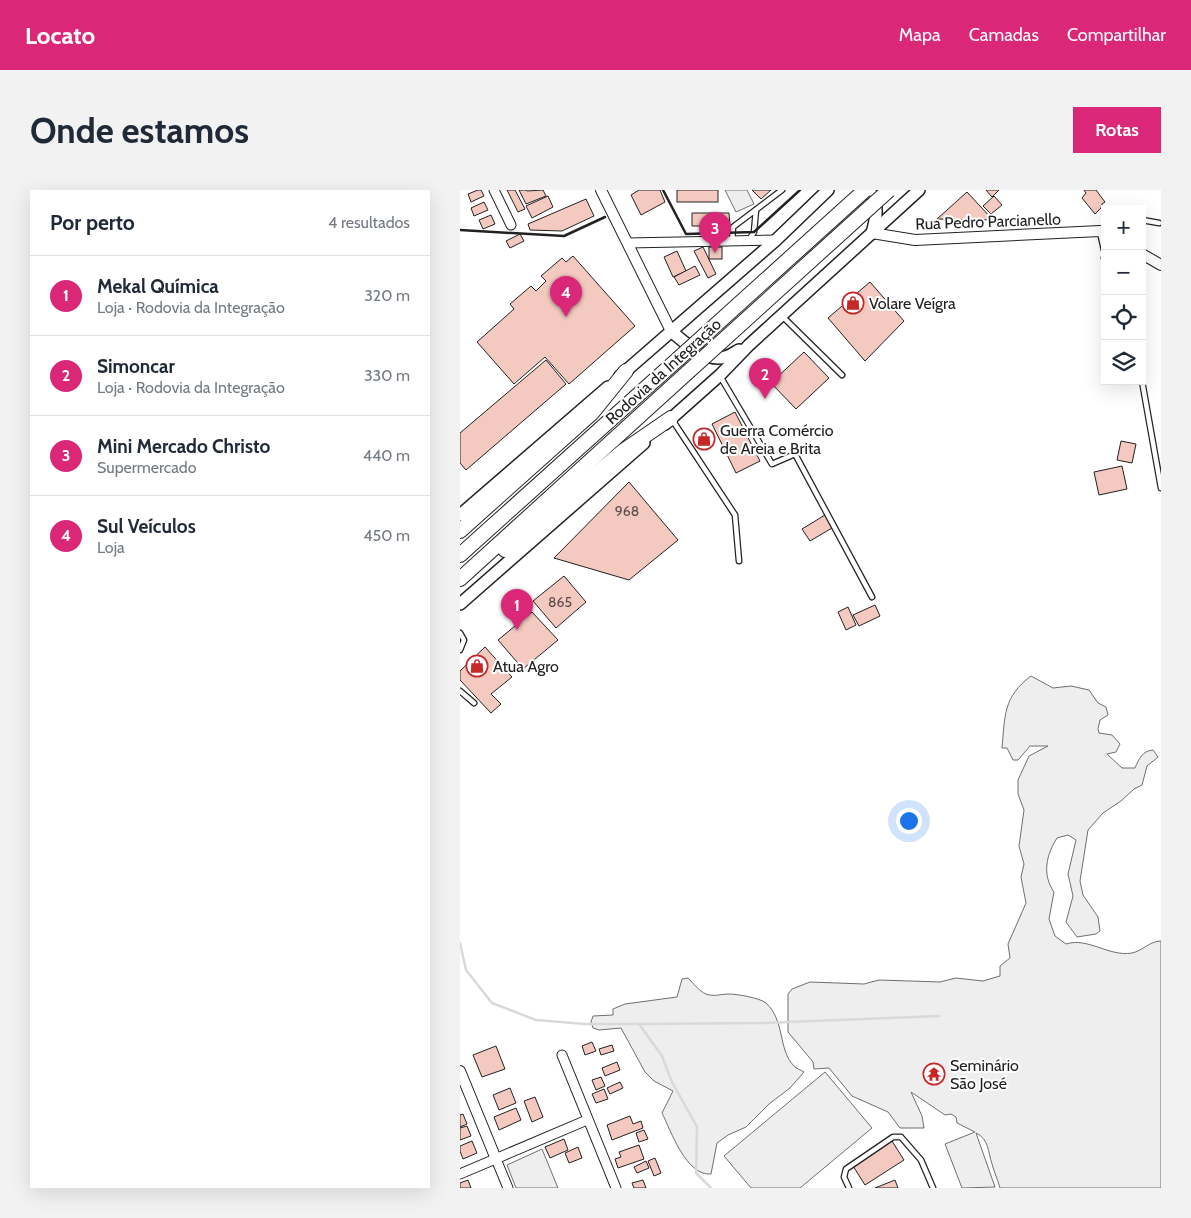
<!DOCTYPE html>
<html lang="pt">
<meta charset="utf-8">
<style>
:root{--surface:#fff;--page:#f2f2f3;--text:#1f2937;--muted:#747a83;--line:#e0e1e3;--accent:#db2777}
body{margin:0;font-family:Cabin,sans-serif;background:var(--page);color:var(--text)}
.controls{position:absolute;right:15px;top:15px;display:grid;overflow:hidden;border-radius:0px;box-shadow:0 5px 20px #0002}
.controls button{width:45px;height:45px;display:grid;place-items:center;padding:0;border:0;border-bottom:1px solid var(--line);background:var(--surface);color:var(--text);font:25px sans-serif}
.you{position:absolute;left:448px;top:630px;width:18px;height:18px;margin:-12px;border:4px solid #fff;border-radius:50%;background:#1a73e8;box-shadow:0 0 0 8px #1a73e833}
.badge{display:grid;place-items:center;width:32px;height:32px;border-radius:50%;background:var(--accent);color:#fff;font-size:16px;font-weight:700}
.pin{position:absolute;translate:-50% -41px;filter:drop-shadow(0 1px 2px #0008)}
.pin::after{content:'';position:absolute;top:26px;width:18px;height:15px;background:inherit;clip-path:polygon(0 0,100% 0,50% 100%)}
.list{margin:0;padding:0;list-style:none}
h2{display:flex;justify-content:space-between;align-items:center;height:65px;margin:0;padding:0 20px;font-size:21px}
h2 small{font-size:16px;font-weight:400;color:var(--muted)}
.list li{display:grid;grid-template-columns:32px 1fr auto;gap:15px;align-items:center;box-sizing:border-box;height:80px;padding:0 20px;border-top:1px solid var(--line)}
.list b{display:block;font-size:19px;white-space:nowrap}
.list p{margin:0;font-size:16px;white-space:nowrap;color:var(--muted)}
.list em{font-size:16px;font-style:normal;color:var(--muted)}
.icon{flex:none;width:28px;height:28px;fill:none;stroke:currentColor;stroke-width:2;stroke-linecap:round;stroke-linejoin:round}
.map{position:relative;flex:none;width:701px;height:998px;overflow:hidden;border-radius:0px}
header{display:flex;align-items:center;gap:30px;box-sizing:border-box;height:70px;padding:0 25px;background:var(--accent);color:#fff}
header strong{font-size:24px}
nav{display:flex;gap:28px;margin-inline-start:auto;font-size:18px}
.intro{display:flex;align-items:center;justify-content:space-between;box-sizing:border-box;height:120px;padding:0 30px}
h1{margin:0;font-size:35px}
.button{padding:12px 22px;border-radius:0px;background:var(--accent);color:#fff;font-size:18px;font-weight:700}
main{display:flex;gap:30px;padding:0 30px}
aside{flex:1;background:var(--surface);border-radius:0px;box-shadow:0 5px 20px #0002}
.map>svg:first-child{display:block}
</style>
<header>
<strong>Locato</strong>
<nav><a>Mapa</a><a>Camadas</a><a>Compartilhar</a></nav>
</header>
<div class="intro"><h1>Onde estamos</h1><a class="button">Rotas</a></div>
<main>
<aside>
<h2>Por perto<small>4 resultados</small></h2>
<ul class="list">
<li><span class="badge">1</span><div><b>Mekal Química</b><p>Loja · Rodovia da Integração</p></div><em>320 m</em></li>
<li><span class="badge">2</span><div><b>Simoncar</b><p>Loja · Rodovia da Integração</p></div><em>330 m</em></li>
<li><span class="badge">3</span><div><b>Mini Mercado Christo</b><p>Supermercado</p></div><em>440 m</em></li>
<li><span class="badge">4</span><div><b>Sul Veículos</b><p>Loja</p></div><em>450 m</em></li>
</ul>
</aside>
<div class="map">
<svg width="701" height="998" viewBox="0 0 701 998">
<rect width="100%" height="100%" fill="#fff"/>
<g fill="#eee" stroke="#6f6f6f">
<polygon points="265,0 287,0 294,14 276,22"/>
<path d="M 571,486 L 593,498 L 611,496 L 629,500 L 638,513 L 646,517 L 648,525 L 640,530 L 638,539 L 639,543 L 652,545 L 660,554 L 656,562 L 647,564 L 662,578 L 675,578 C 679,569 682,561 693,560 L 698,567 L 687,576 L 682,595 L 674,599 L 661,611 L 643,623 L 628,640 L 620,691 L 623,705 L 638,727 L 640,741 L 636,744 L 617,747 L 606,732 L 613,706 L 608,684 L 616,650 L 608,645 L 597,648 C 586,665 582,685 594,702 L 589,729 L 595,746 L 606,754 C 628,747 649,767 672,763 C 682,761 690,751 701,751 L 701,998 L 540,998 C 538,990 534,982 532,974 C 528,962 529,949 516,943 L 535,997 L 502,998 L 485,954 L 515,942 L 497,933 L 496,927 L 491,924 L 485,925 L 451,902 L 462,926 L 464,938 L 440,938 L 428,922 L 392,906 L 369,878 L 354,879 L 353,872 L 328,842 L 328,804 L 332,799 L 350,792 L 404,794 L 419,790 L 480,792 L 496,788 L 523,791 L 540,786 L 540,776 L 550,768 L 548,754 L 566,713 L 561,687 L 564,674 L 559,656 L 564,620 L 558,604 L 558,590 L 569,566 L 588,556 L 570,556 L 558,570 L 553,570 L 547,558 L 542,558 C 545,526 543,507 571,486 Z"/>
<path d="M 228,788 C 233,793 239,801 246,804 C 254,807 261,804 269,804 C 277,804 300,808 306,813 C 325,830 318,860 334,876 C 337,879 341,880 344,882 L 330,898 L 309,914 L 286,937 L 268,945 L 257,953 L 251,984 C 226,986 211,941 202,923 L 213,901 L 194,891 L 185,882 L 161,838 L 139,840 L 133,838 L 131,832 L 133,826 L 153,825 L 153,819 L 165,814 L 217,807 L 222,789 Z"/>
<polygon points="365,882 412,938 340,998 291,998 264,966"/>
<polygon points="82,959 98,998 56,998 47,975"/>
</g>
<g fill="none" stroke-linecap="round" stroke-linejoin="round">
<g stroke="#d9d9d9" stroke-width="2.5">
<polyline points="0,753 6,780 32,813 76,830 125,834 179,834 304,833 479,826"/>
<polyline points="179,834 202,866 212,892 237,937 236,983 251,998"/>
</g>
</g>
<g fill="#f3c9c0" stroke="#222">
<polygon points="18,0 21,0 24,6 11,12 8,4"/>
<polygon points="47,0 55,0 65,19 58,22"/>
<polygon points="59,0 66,0 67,1 83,0 86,6 66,14"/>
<polygon points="179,0 200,0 205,12 181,25 171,5"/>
<rect x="217" y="0" width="41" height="12"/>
<polygon points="292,0 311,0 301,9"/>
<polygon points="526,0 539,0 532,7"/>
<polygon points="624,0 636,0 645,12 642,14 641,18 635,24 622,8 626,3"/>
<polygon points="507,2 533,30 477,29"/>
<polygon points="88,6 93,17 72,28 66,16"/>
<polygon points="534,6 542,15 531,24 523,16"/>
<polygon points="126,9 134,26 102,41 70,40 68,34"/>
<polygon points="24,12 28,20 14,26 11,18"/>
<polygon points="232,23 269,23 270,36 232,36"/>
<polygon points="31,25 35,34 23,39 19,30"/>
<polygon points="60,44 64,51 50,58 46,51"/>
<polygon points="243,57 256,84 248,88 234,61"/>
<rect x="249" y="57" width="13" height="12"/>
<polygon points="217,61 226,81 213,87 204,67"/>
<polygon points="113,66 175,136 109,194 85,167 54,194 17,152 54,119 50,114 71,96 76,101 86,91 81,86 102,68 106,72"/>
<polygon points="235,76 240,85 219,95 214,87"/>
<polygon points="410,92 444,131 405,171 368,128"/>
<polygon points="344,162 369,188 336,219 311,193"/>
<polygon points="86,170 106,194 6,280 0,273 0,243"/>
<polygon points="275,222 300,271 276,283 252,234"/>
<polygon points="661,251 676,254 672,273 657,270"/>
<polygon points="662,276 667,299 639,305 634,282"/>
<polygon points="169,292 218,350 169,390 94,368"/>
<polygon points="365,325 372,338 350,351 342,339"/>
<polygon points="104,386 126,412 96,438 73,411"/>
<polygon points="415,415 420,426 399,436 393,425"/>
<polygon points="388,417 396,435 386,440 378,422"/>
<polygon points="72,422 98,450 63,479 38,450"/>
<polygon points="25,457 52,487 31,504 41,514 31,523 0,490 0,481"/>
<polygon points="132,852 136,861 125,865 122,856"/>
<polygon points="152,855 154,861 141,865 139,859"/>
<polygon points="36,856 45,879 22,887 13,865"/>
<polygon points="157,872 160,880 145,886 142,878"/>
<polygon points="141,887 145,896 136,900 132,890"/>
<polygon points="160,892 163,898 150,904 147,898"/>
<polygon points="50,898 56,913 39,920 33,905"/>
<polygon points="144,899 148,909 136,913 132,904"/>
<polygon points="75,907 83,927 72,932 64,911"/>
<polygon points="56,918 61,930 39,940 34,927"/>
<polygon points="3,924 7,934 0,937 0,925"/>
<polygon points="170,926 173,934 181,931 183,938 152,950 147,935"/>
<polygon points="7,936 11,946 0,950 0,938"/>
<polygon points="184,940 188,949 179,952 176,943"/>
<polygon points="104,949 108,960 90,968 85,957"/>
<polygon points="12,951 17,963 3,969 0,961 0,956"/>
<polygon points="432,951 444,970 405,995 393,976"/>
<polygon points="179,955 184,969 158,978 155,969 161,967 159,962"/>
<polygon points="118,957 122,968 109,973 105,963"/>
<polygon points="195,968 201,983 194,986 188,971"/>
<polygon points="186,971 189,978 177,983 174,977"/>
<polygon points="8,990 11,998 0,998 0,993"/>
<polygon points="183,990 186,998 174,998 172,993"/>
<polygon points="435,990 438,998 415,998"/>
</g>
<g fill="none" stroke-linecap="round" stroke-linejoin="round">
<g stroke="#222" stroke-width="7">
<g id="service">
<polyline points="682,30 699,33"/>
<polyline points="640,42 644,60"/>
<polyline points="289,50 294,42 296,20"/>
<polyline points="272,51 273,37 322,0"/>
<polyline points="644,68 645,71"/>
<polyline points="323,127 382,185"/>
<polyline points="260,186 312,274 335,264 412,407"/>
<polyline points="682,191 701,298"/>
<polyline points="213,231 275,325 279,371"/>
<polyline points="0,443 4,450 0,460"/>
<polyline points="0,501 14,513"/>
<polyline points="389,998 384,987 386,979 433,947 441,947 461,970 473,998"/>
</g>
</g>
<g stroke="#222" stroke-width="11">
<g id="minor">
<polyline points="34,0 51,35"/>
<polyline points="168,53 316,50"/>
<polyline points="102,865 156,998"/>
<polyline points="36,969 48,998"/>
<polyline points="0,984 127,930"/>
</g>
</g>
<g stroke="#222" stroke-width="12">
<g id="tertiary">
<polyline points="141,0 211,141"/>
<polyline points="412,43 455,50 640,41 645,43"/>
<polyline points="682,64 701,75"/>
<polyline points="0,881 36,969"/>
</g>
</g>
<g stroke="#222" stroke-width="14">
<g id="secondary">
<path d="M 409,0 C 419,16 417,25 412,43"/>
<path d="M 211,141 C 224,152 246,173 265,167 C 270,166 275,162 279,160"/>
<polyline points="160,186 316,50 368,0"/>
<polyline points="205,234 260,185 289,155 459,0"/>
<polyline points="0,325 148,197"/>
<polyline points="0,414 184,253"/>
</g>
</g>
<g stroke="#222" stroke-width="16">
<g id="trunk">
<polyline points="0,341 132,223 166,181"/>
<polyline points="45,360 163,261 211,228"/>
<polyline points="0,365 218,169"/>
<polyline points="0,389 228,182"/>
</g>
</g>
<use href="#service" stroke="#fff" stroke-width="4.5"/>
<use href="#minor" stroke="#fff" stroke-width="9"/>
<use href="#tertiary" stroke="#fff" stroke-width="10"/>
<use href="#secondary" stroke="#fff" stroke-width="11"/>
<use href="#trunk" stroke="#fff" stroke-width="14"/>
<g stroke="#222" stroke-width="16" stroke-linecap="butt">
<g id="trunk-bridge">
<polyline points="218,169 405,0"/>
<polyline points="228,182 429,0"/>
</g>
</g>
<use href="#trunk-bridge" stroke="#fff" stroke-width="14"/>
<g stroke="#222" stroke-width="2.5">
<polyline points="203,0 226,44 294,42 340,0"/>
<polyline points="0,40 104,46 145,27"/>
</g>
</g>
<defs>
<g id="shop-ring" transform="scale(1.125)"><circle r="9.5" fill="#fff" stroke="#c62828" stroke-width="1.5"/><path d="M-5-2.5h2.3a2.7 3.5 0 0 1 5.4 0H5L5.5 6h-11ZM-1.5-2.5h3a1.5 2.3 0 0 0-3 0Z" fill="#c62828"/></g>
<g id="temple-ring" transform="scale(1.125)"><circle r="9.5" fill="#fff" stroke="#c62828" stroke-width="1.5"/><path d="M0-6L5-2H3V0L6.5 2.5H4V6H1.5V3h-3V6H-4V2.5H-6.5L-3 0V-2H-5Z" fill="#c62828"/></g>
</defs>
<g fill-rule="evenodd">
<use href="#shop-ring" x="393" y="113"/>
<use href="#shop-ring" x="244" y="249"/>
<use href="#shop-ring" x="17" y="476"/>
<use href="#temple-ring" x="474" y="884"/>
</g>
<g text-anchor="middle" stroke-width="4" stroke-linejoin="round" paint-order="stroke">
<g font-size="14" fill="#564c4a">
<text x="167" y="326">968</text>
<text x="100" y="417">865</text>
</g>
<g font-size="16" fill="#222" stroke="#fff">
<text transform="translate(528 31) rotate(-2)" y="6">Rua Pedro Parcianello</text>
<text transform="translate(203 181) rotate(-42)" y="6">Rodovia da Integração</text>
</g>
<g font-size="16" fill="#222" stroke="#fff" text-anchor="start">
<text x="409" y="119">Volare Veígra</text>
<text x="260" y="246">Guerra Comércio<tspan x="260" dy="18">de Areia e Brita</tspan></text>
<text x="33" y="482">Atua Agro</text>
<text x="490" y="881">Seminário<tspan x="490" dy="18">São José</tspan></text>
</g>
</g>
</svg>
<div class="controls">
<button>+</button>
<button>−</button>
<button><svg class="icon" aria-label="locate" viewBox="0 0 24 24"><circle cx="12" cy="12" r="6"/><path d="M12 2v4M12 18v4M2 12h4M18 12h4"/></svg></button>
<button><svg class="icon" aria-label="layers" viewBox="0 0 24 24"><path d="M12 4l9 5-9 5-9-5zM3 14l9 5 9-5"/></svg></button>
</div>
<div class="you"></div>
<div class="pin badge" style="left:57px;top:440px">1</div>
<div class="pin badge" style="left:305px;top:209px">2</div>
<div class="pin badge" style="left:255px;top:63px">3</div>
<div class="pin badge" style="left:106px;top:127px">4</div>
</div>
</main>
